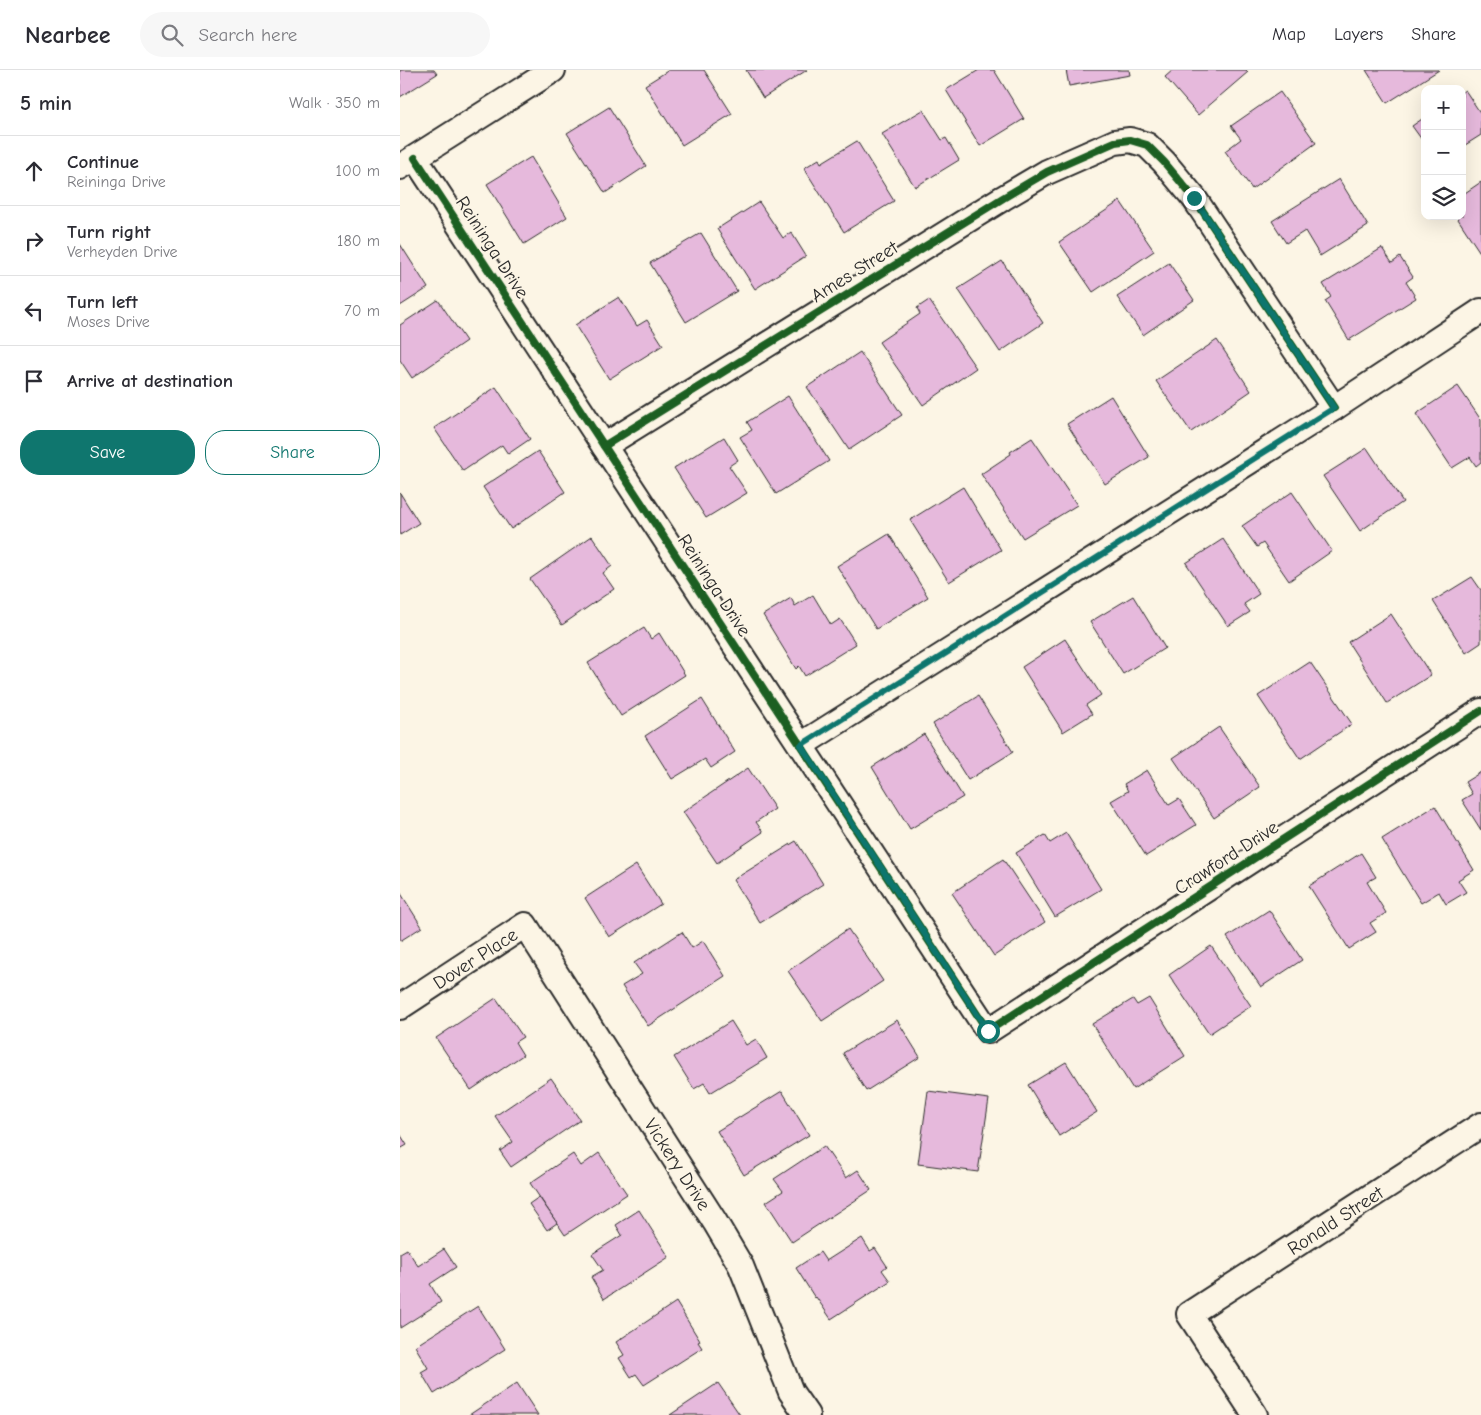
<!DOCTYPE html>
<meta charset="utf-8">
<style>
:root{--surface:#fff;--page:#f7f7f7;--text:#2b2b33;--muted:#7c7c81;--line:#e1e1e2;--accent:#0f766e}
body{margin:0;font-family:"Comic Neue",sans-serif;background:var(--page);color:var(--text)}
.controls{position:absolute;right:15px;top:15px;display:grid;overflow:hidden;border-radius:10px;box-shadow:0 5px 20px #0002}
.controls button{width:45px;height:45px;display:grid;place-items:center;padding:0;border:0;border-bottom:1px solid var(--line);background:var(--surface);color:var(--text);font:25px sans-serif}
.stop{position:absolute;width:15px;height:15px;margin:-11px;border:4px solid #0f766e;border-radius:50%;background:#fff}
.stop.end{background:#0f766e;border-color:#fff;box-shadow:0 1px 5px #0008}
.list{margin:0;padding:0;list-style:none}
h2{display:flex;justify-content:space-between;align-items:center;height:65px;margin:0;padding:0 20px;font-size:21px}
h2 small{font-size:16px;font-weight:400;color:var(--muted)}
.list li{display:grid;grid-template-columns:32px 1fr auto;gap:15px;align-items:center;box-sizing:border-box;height:70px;padding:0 20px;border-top:1px solid var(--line)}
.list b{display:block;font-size:19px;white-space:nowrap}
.list p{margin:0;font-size:16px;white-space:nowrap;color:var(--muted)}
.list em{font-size:16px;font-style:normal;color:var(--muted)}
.actions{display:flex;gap:10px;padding:15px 20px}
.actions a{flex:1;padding:11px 0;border:1px solid var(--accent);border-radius:20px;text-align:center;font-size:18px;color:var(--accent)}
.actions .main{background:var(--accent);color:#fff}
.icon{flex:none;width:28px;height:28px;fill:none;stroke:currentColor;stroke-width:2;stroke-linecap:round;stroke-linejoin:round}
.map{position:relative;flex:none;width:1081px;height:1345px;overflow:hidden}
header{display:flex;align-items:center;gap:30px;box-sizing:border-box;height:70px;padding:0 25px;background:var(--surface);border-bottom:1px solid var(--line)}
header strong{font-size:24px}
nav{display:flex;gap:28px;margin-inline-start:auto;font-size:18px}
.search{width:350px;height:45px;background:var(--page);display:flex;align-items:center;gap:12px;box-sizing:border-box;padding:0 18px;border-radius:28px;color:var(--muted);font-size:19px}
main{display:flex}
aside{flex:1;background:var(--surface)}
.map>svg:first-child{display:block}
</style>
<header>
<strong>Nearbee</strong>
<div class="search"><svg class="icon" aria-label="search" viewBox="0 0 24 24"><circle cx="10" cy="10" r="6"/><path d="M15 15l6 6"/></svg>Search here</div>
<nav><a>Map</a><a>Layers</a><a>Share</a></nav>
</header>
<main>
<aside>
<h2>5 min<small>Walk · 350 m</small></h2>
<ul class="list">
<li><svg class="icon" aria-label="ahead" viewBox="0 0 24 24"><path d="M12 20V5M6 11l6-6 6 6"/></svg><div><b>Continue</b><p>Reininga Drive</p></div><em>100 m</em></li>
<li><svg class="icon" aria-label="right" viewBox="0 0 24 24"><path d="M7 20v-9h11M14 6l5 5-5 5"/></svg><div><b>Turn right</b><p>Verheyden Drive</p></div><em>180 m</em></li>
<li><svg class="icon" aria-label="left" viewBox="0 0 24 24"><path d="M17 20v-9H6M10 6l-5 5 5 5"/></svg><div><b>Turn left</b><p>Moses Drive</p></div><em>70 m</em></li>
<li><svg class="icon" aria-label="arrive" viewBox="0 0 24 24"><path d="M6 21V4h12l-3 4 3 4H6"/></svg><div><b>Arrive at destination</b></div></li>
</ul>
<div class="actions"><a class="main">Save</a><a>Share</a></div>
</aside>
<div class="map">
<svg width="1081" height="1345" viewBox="0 0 1081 1345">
<rect width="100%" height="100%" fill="#fcf5e5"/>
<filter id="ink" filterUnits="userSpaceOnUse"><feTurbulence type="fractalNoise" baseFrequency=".02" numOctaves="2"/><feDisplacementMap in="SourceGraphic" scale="10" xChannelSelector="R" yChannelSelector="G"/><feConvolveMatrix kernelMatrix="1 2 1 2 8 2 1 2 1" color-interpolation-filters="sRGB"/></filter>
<g filter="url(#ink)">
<g fill="#e6b9dc" stroke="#2b2b2b">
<polygon points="0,0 34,0 37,4 0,27"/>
<polygon points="269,0 304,0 332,44 282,75 245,15"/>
<polygon points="346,0 407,0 363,28"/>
<polygon points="579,0 594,0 624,49 580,76 546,20"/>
<polygon points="666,0 729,0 730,5 669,16"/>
<polygon points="773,0 846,0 848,2 798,45 765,7"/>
<polygon points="966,0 1039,0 987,33"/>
<polygon points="1065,20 1081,44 1081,65 1062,77 1062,22"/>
<polygon points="880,22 916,73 852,119 825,81 841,69 831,56"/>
<polygon points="209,37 246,96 205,123 167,63"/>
<polygon points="523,40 542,70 546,68 559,90 515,117 482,64"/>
<polygon points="1025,47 1025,74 1012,56"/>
<polygon points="457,71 494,131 444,162 404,98 419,89 421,93"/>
<polygon points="131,87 167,147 124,174 87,114"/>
<polygon points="939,109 968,156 920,186 905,161 886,173 872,151"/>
<polygon points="1081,112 1081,184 1056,146 1062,146 1062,125"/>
<polygon points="720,131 754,181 693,222 659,172"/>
<polygon points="359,132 383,168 391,162 406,186 355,219 317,159"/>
<polygon points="301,163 337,221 286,252 250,193"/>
<polygon points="0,174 28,218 0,236"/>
<polygon points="982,178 992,193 1000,187 1013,207 1006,212 1016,228 949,270 925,231 931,227 923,214"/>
<polygon points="602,191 643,253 600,282 558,219"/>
<polygon points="769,193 794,230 743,265 717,227"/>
<polygon points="219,227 237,256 247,250 263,275 209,309 175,255"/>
<polygon points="38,230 66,271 12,308 0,290 0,255"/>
<polygon points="529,230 576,298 523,335 479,272 520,244 517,238"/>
<polygon points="817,270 851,321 791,362 756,311"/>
<polygon points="460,282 502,345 449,380 407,317"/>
<polygon points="1058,316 1081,350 1081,392 1076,396 1070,387 1052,398 1016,344"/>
<polygon points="96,317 130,369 108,384 102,375 63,401 34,358"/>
<polygon points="388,326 429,391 376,424 340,367 352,360 347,352"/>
<polygon points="711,326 749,387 705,414 667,354"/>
<polygon points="324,367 338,390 329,396 347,423 306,448 274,398"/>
<polygon points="632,368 677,435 623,468 581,404 611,384 610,382"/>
<polygon points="967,378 1003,432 960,461 923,406"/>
<polygon points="138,381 165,422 111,459 83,417"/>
<polygon points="563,417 601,480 549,512 510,450"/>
<polygon points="892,422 932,481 889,511 863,473 857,477 842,456"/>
<polygon points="0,423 19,453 0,465"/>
<polygon points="489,464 528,527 476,559 437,496"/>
<polygon points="192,466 212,496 203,503 214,519 162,555 130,509"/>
<polygon points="823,469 859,524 844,534 850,542 828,556 786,493"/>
<polygon points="1072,507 1081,520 1081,573 1066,583 1033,531"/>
<polygon points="413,525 431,555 440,549 456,574 405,606 399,596 396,599 363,545 391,528 395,536"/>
<polygon points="733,526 765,578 723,604 690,552"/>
<polygon points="991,544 1031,605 987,633 948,572"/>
<polygon points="244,558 251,569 259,563 285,605 221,646 188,593"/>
<polygon points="665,569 701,625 686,635 692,644 663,662 622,597"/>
<polygon points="910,592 952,654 900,689 858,626"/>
<polygon points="578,626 613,682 568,710 533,654"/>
<polygon points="302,629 335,682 311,698 305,689 272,709 245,666"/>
<polygon points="819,657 860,717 814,748 773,688"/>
<polygon points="524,664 563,727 510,759 472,697"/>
<polygon points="348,698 375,739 356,752 363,762 317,793 283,742"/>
<polygon points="747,700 769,735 779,729 796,755 746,786 711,731 728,721 724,714"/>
<polygon points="1081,702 1081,760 1062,730 1072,724 1065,712"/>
<polygon points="1035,736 1074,800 1058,810 1066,822 1046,834 1039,822 1021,833 982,769"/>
<polygon points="666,763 701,819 655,847 616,783 645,765 650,773"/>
<polygon points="396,771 423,814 360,853 333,810"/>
<polygon points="961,783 976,807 967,812 986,843 970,853 976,862 949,879 909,816"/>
<polygon points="603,789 645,852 594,886 552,823"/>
<polygon points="236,795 261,834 209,867 185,828"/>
<polygon points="0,822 22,857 0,871"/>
<polygon points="869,840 902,890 861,917 827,867"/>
<polygon points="448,859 483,911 422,951 388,901"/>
<polygon points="282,862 292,878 303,871 325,906 248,956 222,916 242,904 234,893"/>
<polygon points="811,876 851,936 809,964 769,905"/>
<polygon points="96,928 123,967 115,972 123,985 71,1020 36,968"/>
<polygon points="749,928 785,986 733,1019 692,954 733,929 737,935"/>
<polygon points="497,950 520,987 466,1021 443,983"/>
<polygon points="331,951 346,975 356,969 367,988 310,1023 304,1013 294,1019 274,987"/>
<polygon points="666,992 697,1042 659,1066 628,1015"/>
<polygon points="151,1008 180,1050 111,1097 100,1081 113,1072 95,1046"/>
<polygon points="382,1021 409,1065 344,1105 317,1061"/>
<polygon points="528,1021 589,1029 578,1102 518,1094"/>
<polygon points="0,1064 7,1075 0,1079"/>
<polygon points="424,1076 446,1108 458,1100 471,1120 392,1172 366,1132 383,1121 374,1109"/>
<polygon points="199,1083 227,1124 165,1165 130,1113 173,1084 181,1096"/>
<polygon points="139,1127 157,1153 147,1160 129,1134"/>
<polygon points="239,1140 269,1187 204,1229 191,1207 203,1200 192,1184 222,1165 216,1155"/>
<polygon points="462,1168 470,1181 475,1178 487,1196 482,1200 490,1211 431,1249 416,1227 415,1228 396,1198 420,1182 426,1191"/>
<polygon points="7,1179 18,1196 44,1179 56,1197 30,1214 41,1232 0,1258 0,1183"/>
<polygon points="276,1232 300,1271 298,1272 302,1278 244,1315 236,1304 231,1307 219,1288 224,1285 216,1272"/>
<polygon points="78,1236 105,1279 34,1324 21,1302 28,1298 15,1276"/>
<polygon points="117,1313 138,1345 69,1345"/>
<polygon points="318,1313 340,1345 270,1345"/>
</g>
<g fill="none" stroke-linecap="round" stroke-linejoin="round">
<g stroke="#2b2b2b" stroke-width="28">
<g id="street">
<polyline points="15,88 588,961 1081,641"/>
<polyline points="0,97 153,0"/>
<polyline points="204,376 603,128 647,102 715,72 730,70 747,75 764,92 794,128 934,338"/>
<polyline points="401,675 934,338 1081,241"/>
<polyline points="0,937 125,855 315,1152 341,1196 391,1322 407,1345"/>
<polyline points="855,1345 789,1244 1081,1055"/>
</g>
</g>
<use href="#street" stroke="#fcf5e5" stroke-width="24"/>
<g stroke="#fcf5e5" stroke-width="11">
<g id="cycleway">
<polyline points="15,88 588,961 1081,641"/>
<polyline points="204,376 603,128 647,102 715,72 730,70 747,75 764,92 794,128 934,338"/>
</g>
</g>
<use href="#cycleway" stroke="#1b5e20" stroke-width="8"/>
</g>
</g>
<g fill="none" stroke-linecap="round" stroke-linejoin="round" filter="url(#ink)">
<polyline stroke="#0f766e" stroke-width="6" points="588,961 401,675 934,338 794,128"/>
</g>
<g text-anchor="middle" stroke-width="4.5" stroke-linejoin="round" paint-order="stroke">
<g font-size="19" fill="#2b2b2b" stroke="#fcf5e5">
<text transform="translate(93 177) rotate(57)" y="7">Reininga Drive</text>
<text transform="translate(454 201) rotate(-32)" y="7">Ames Street</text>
<text transform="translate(315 515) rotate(57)" y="7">Reininga Drive</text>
<text transform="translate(826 787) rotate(-33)" y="7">Crawford Drive</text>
<text transform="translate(75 888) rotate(-33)" y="7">Dover Place</text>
<text transform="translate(278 1094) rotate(57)" y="7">Vickery Drive</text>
<text transform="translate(935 1150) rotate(-33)" y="7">Ronald Street</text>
</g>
</g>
</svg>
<div class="controls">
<button>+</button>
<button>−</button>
<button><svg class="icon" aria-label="layers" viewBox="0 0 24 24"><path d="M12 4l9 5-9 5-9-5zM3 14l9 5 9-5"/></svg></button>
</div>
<div class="stop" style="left:588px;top:961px"></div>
<div class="stop end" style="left:794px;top:128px"></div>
</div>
</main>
